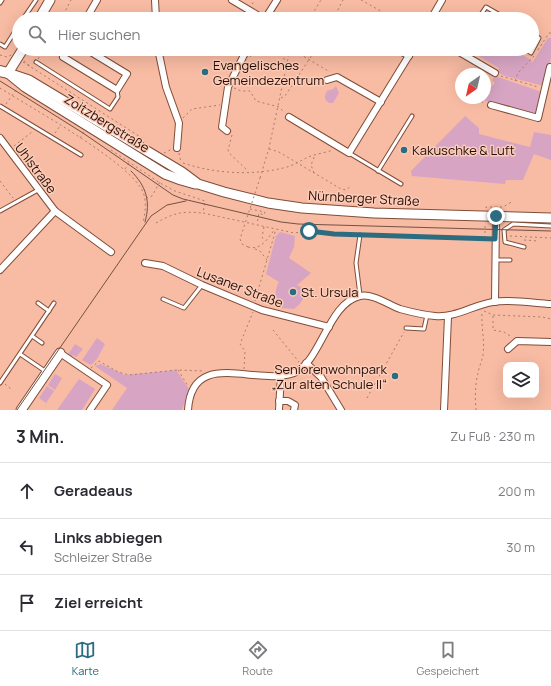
<!DOCTYPE html>
<html lang="de">
<meta charset="utf-8">
<style>
:root{--surface:#fff;--page:#f7f7f7;--text:#2b2b33;--muted:#7c7c81;--line:#e1e1e2;--accent:#2c6c80}
body{margin:0;font-family:Manrope,sans-serif;background:var(--page);color:var(--text)}
.controls{position:absolute;right:12px;bottom:12px;display:grid;overflow:hidden;border-radius:8px;box-shadow:0 4px 16px #0002}
.controls button{width:36px;height:36px;display:grid;place-items:center;padding:0;border:0;border-bottom:1px solid var(--line);background:var(--surface);color:var(--text);font:20px sans-serif}
.compass{position:absolute;left:455px;top:68px;width:36px;height:36px;border-radius:50%;background:var(--surface);box-shadow:0 4px 16px #0002;rotate:214deg}
.stop{position:absolute;width:12px;height:12px;margin:-9px;border:3px solid #2c6c80;border-radius:50%;background:#fff}
.stop.end{background:#2c6c80;border-color:#fff;box-shadow:0 1px 4px #0008}
.list{margin:0;padding:0;list-style:none}
h2{display:flex;justify-content:space-between;align-items:center;height:52px;margin:0;padding:0 16px;font-size:17px}
h2 small{font-size:13px;font-weight:400;color:var(--muted)}
.list li{display:grid;grid-template-columns:26px 1fr auto;gap:12px;align-items:center;box-sizing:border-box;height:56px;padding:0 16px;border-top:1px solid var(--line)}
.list b{display:block;font-size:15px;white-space:nowrap}
.list p{margin:0;font-size:13px;white-space:nowrap;color:var(--muted)}
.list em{font-size:13px;font-style:normal;color:var(--muted)}
.icon{flex:none;width:22px;height:22px;fill:none;stroke:currentColor;stroke-width:2;stroke-linecap:round;stroke-linejoin:round}
.map{position:relative;flex:none;width:551px;height:410px;overflow:hidden}
.search{position:absolute;background:var(--surface);box-shadow:0 4px 16px #0002;left:12px;right:12px;top:12px;height:44px;display:flex;align-items:center;gap:10px;box-sizing:border-box;padding:0 14px;border-radius:22px;color:var(--muted);font-size:15px}
.sheet{height:220px;background:var(--surface)}
nav{display:flex;justify-content:space-around;align-items:center;box-sizing:border-box;height:56px;border-top:1px solid var(--line);background:var(--surface);font-size:11px;color:var(--muted)}
nav a{display:grid;justify-items:center;gap:2px}
nav .on{color:var(--accent)}
.map>svg:first-child{display:block}
</style>
<div class="map">
<svg width="551" height="410" viewBox="0 0 551 410">
<rect width="100%" height="100%" fill="#f8bba3"/>
<g fill="#d7a5c3">
<polygon points="548,38 551,38 551,58 544,86 505,76 498,72 499,68 472,52 470,55 462,51 463,49 512,49 531,60 532,63"/>
<polygon points="495,76 542,92 536,115 479,99 485,98 485,93 495,83 492,80"/>
<path d="M 336,86 L 339,93 L 333,103 L 329,103 C 324,99 324,97 327,91 L 333,89 Z"/>
<polygon points="465,116 479,128 479,134 530,147 534,132 551,135 551,160 534,154 523,180 506,180 505,184 412,176 411,171"/>
<path d="M 280,232 L 295,236 L 294,247 L 289,258 L 311,273 L 297,285 L 304,289 C 305,299 301,303 294,309 L 280,308 C 275,300 274,290 279,282 L 266,274 L 276,236 Z"/>
<polygon points="97,338 105,344 97,359 91,365 82,360"/>
<polygon points="75,344 83,349 76,357 73,355 70,358 67,356"/>
<polygon points="101,364 125,375 176,370 189,389 182,410 112,410 127,388 95,366"/>
<polygon points="55,374 62,378 55,390 48,385"/>
<polygon points="79,379 95,389 82,410 57,410"/>
<polygon points="47,386 54,391 46,403 39,398"/>
</g>
<g fill="none" stroke-linecap="round" stroke-linejoin="round">
<g stroke="#814d38" stroke-width="5">
<g id="lane">
<polyline points="0,3 2,0"/>
<polyline points="23,19 36,0"/>
<polyline points="478,19 486,7 507,19"/>
<polyline points="0,44 5,47 19,25"/>
<polyline points="525,49 531,53 539,38 532,34"/>
<polyline points="36,62 110,109 118,97 117,90"/>
<polyline points="0,106 81,155"/>
<polyline points="349,153 401,184"/>
<polyline points="378,171 412,116"/>
<polyline points="0,211 38,190"/>
<polyline points="524,247 505,242 504,230 513,224 551,226"/>
<polyline points="495,260 510,260"/>
<polyline points="360,295 356,263 360,235"/>
<polyline points="163,299 184,308 202,285"/>
<polyline points="38,303 49,311"/>
<polyline points="406,328 424,329 427,315"/>
<polyline points="32,336 42,343"/>
<polyline points="20,354 45,371"/>
<polyline points="0,383 54,303"/>
</g>
</g>
<g stroke="#814d38" stroke-width="8">
<g id="street">
<polyline points="155,0 156,19"/>
<polyline points="232,0 264,19"/>
<polyline points="86,19 97,0"/>
<polyline points="265,19 277,0"/>
<polyline points="431,19 442,0"/>
<polyline points="68,49 63,57 117,90 127,74 86,49"/>
<polyline points="158,49 166,87 179,123 177,148"/>
<polyline points="397,49 409,56"/>
<polyline points="454,49 495,73"/>
<polyline points="327,80 337,77 381,102"/>
<polyline points="491,105 538,118 550,67"/>
<polyline points="289,117 349,153 413,49"/>
<polyline points="227,131 222,127 228,87 247,49"/>
<polyline points="0,138 55,211 111,252"/>
<polyline points="145,263 163,266 202,285 262,310 329,327"/>
<polyline points="0,270 55,211"/>
<polyline points="495,302 496,216"/>
<polyline points="508,349 517,341 551,342"/>
<polyline points="60,353 107,385 90,410"/>
<polyline points="306,363 321,377 341,410"/>
<polyline points="279,401 288,401 295,405 294,410"/>
<path d="M 188,410 C 192,347 257,387 294,373 C 321,362 328,303 360,296 C 372,293 389,305 400,309 C 411,312 424,315 435,316 C 456,318 473,305 493,302 C 511,299 533,303 551,304"/>
<polyline points="279,410 281,375"/>
<polyline points="444,410 448,317"/>
</g>
</g>
<g stroke="#814d38" stroke-width="11">
<g id="secondary">
<polyline points="39,19 50,0"/>
<polyline points="8,73 29,80 182,172 198,184 224,192 268,203 302,208 374,213 551,218"/>
<polyline points="8,73 23,49"/>
<polyline points="9,74 25,87 165,174 181,180 195,184"/>
<polyline points="21,410 60,353"/>
</g>
</g>
<g stroke="#814d38" stroke-width="12">
<polyline id="primary" points="0,71 8,73"/>
</g>
<g stroke="#ab7d6b" stroke-width="1" stroke-dasharray="2 3" stroke-linecap="butt">
<polyline points="361,0 395,19"/>
<polyline points="252,4 255,0"/>
<polyline points="61,19 71,0"/>
<polyline points="309,19 321,0"/>
<polyline points="333,19 343,0"/>
<polyline points="50,49 51,49"/>
<polyline points="279,49 286,63"/>
<polyline points="291,49 330,72"/>
<polyline points="538,50 549,33 551,33"/>
<polyline points="0,55 7,57 11,55"/>
<polyline points="250,57 255,49"/>
<polyline points="38,59 44,49"/>
<polyline points="24,61 30,66"/>
<polyline points="23,62 145,140"/>
<polyline points="501,76 538,87"/>
<polyline points="515,81 518,73 534,56"/>
<path d="M 0,88 C 31,108 130,162 143,192 C 147,202 145,213 143,223"/>
<polyline points="234,88 241,91 250,91 256,101 279,107 284,112"/>
<polyline points="281,98 285,96 316,49"/>
<polyline points="472,98 485,103"/>
<polyline points="6,104 16,90"/>
<polyline points="183,118 192,109 220,105"/>
<polyline points="55,133 60,126"/>
<polyline points="232,135 228,150 229,153 248,171"/>
<polyline points="80,138 84,132"/>
<polyline points="14,146 32,132"/>
<polyline points="269,149 279,152 341,189 346,190 351,186"/>
<polyline points="111,150 160,183 175,191 205,201 203,213 294,233 309,231 334,234 356,235"/>
<polyline points="164,153 172,149"/>
<polyline points="179,153 181,162"/>
<path d="M 183,163 C 216,174 254,176 287,167 C 294,165 300,161 306,158 C 314,154 325,153 333,150"/>
<polyline points="125,169 129,163"/>
<polyline points="314,173 311,165 315,155"/>
<polyline points="260,178 269,148 290,49"/>
<polyline points="0,181 13,198"/>
<polyline points="146,198 152,196 161,180"/>
<polyline points="486,208 486,207 503,207 513,201"/>
<polyline points="250,209 265,212 264,215 259,213 257,224"/>
<path d="M 156,223 C 174,213 181,211 202,213"/>
<polyline points="264,227 262,237 264,240"/>
<polyline points="365,235 490,239"/>
<polyline points="510,236 551,238"/>
<polyline points="485,238 485,223"/>
<polyline points="524,240 538,241 538,242"/>
<path d="M 248,247 C 261,251 268,238 275,229"/>
<polyline points="255,249 260,251 267,260"/>
<polyline points="255,301 276,229"/>
<polyline points="484,311 493,315 542,317 551,319"/>
<polyline points="493,316 493,330 504,332 512,337"/>
<polyline points="273,330 299,362"/>
<polyline points="91,368 99,361 118,372 129,375 177,370 204,371"/>
<polyline points="244,369 245,351 240,344 253,312"/>
<polyline points="178,370 188,386"/>
<polyline points="5,384 11,389"/>
<polyline points="367,398 404,332"/>
<path d="M 476,410 C 475,399 475,384 478,373 C 479,367 482,361 483,355 C 485,340 481,327 482,312"/>
</g>
<use href="#lane" stroke="#fff" stroke-width="3"/>
<use href="#street" stroke="#fff" stroke-width="6"/>
<use href="#secondary" stroke="#fff" stroke-width="9"/>
<use href="#primary" stroke="#fff" stroke-width="10"/>
<g stroke="#765143" stroke-width="1">
<polyline points="0,81 83,133 173,195 183,199 281,222 298,224 551,231"/>
<path d="M 131,171 C 146,186 151,201 145,222"/>
<polyline points="17,410 151,216 167,205 186,201"/>
</g>
<polyline stroke="#ab7d6b" stroke-width="1" stroke-dasharray="2 3" stroke-linecap="butt" points="248,247 242,244 240,239 260,178"/>
</g>
<g fill="none" stroke-linecap="round" stroke-linejoin="round">
<polyline stroke="#2c6c80" stroke-width="5" points="309,231 334,234 495,239 496,216"/>
</g>
<g fill="#2c6c80" stroke="#fdccb8" stroke-width="1.5">
<circle cx="205" cy="72" r="4"/>
<circle cx="404" cy="150" r="4"/>
<circle cx="293" cy="292" r="4"/>
<circle cx="395" cy="376" r="4"/>
</g>
<g text-anchor="middle" stroke-width="3" stroke-linejoin="round" paint-order="stroke">
<g font-size="13" fill="#230e06" stroke="#fdccb8" text-anchor="start">
<text x="213" y="70">Evangelisches<tspan x="213" dy="15">Gemeindezentrum</tspan></text>
<text x="412" y="155">Kakuschke &amp; Luft</text>
<text x="301" y="297">St. Ursula</text>
<text x="387" y="374" text-anchor="end">Seniorenwohnpark<tspan x="387" dy="15">„Zur alten Schule II“</tspan></text>
</g>
<g font-size="13" fill="#230e06" stroke="#fdccb8">
<text transform="translate(107 123) rotate(32)" y="5">Zoitzbergstraße</text>
<text transform="translate(36 168) rotate(53)" y="5">Uhlstraße</text>
<text transform="translate(364 198) rotate(3)" y="5">Nürnberger Straße</text>
<text transform="translate(240 287) rotate(21)" y="5">Lusaner Straße</text>
</g>
</g>
</svg>
<div class="controls">
<button><svg class="icon" aria-label="layers" viewBox="0 0 24 24"><path d="M12 4l9 5-9 5-9-5zM3 14l9 5 9-5"/></svg></button>
</div>
<svg class="compass" viewBox="-18 -18 36 36"><path d="M0-13l5 13h-10z" fill="#e53935"/><path d="M0 13l5-13h-10z" fill="#7c7c81"/></svg>
<div class="stop" style="left:309px;top:231px"></div>
<div class="stop end" style="left:496px;top:216px"></div>
<div class="search"><svg class="icon" aria-label="search" viewBox="0 0 24 24"><circle cx="10" cy="10" r="6"/><path d="M15 15l6 6"/></svg>Hier suchen</div>
</div>
<section class="sheet">
<h2>3 Min.<small>Zu Fuß · 230 m</small></h2>
<ul class="list">
<li><svg class="icon" aria-label="ahead" viewBox="0 0 24 24"><path d="M12 20V5M6 11l6-6 6 6"/></svg><div><b>Geradeaus</b></div><em>200 m</em></li>
<li><svg class="icon" aria-label="left" viewBox="0 0 24 24"><path d="M17 20v-9H6M10 6l-5 5 5 5"/></svg><div><b>Links abbiegen</b><p>Schleizer Straße</p></div><em>30 m</em></li>
<li><svg class="icon" aria-label="arrive" viewBox="0 0 24 24"><path d="M6 21V4h12l-3 4 3 4H6"/></svg><div><b>Ziel erreicht</b></div></li>
</ul>
</section>
<nav>
<a class="on"><svg class="icon" aria-label="map" viewBox="0 0 24 24"><path d="M3 6l6-2 6 2 6-2v14l-6 2-6-2-6 2zM9 4v14M15 6v14"/></svg>Karte</a>
<a><svg class="icon" aria-label="directions" viewBox="0 0 24 24"><path d="M12 3l9 9-9 9-9-9zM9 14v-3h6M13 9l2 2-2 2"/></svg>Route</a>
<a><svg class="icon" aria-label="saved" viewBox="0 0 24 24"><path d="M7 4h10v16l-5-4-5 4z"/></svg>Gespeichert</a>
</nav>
